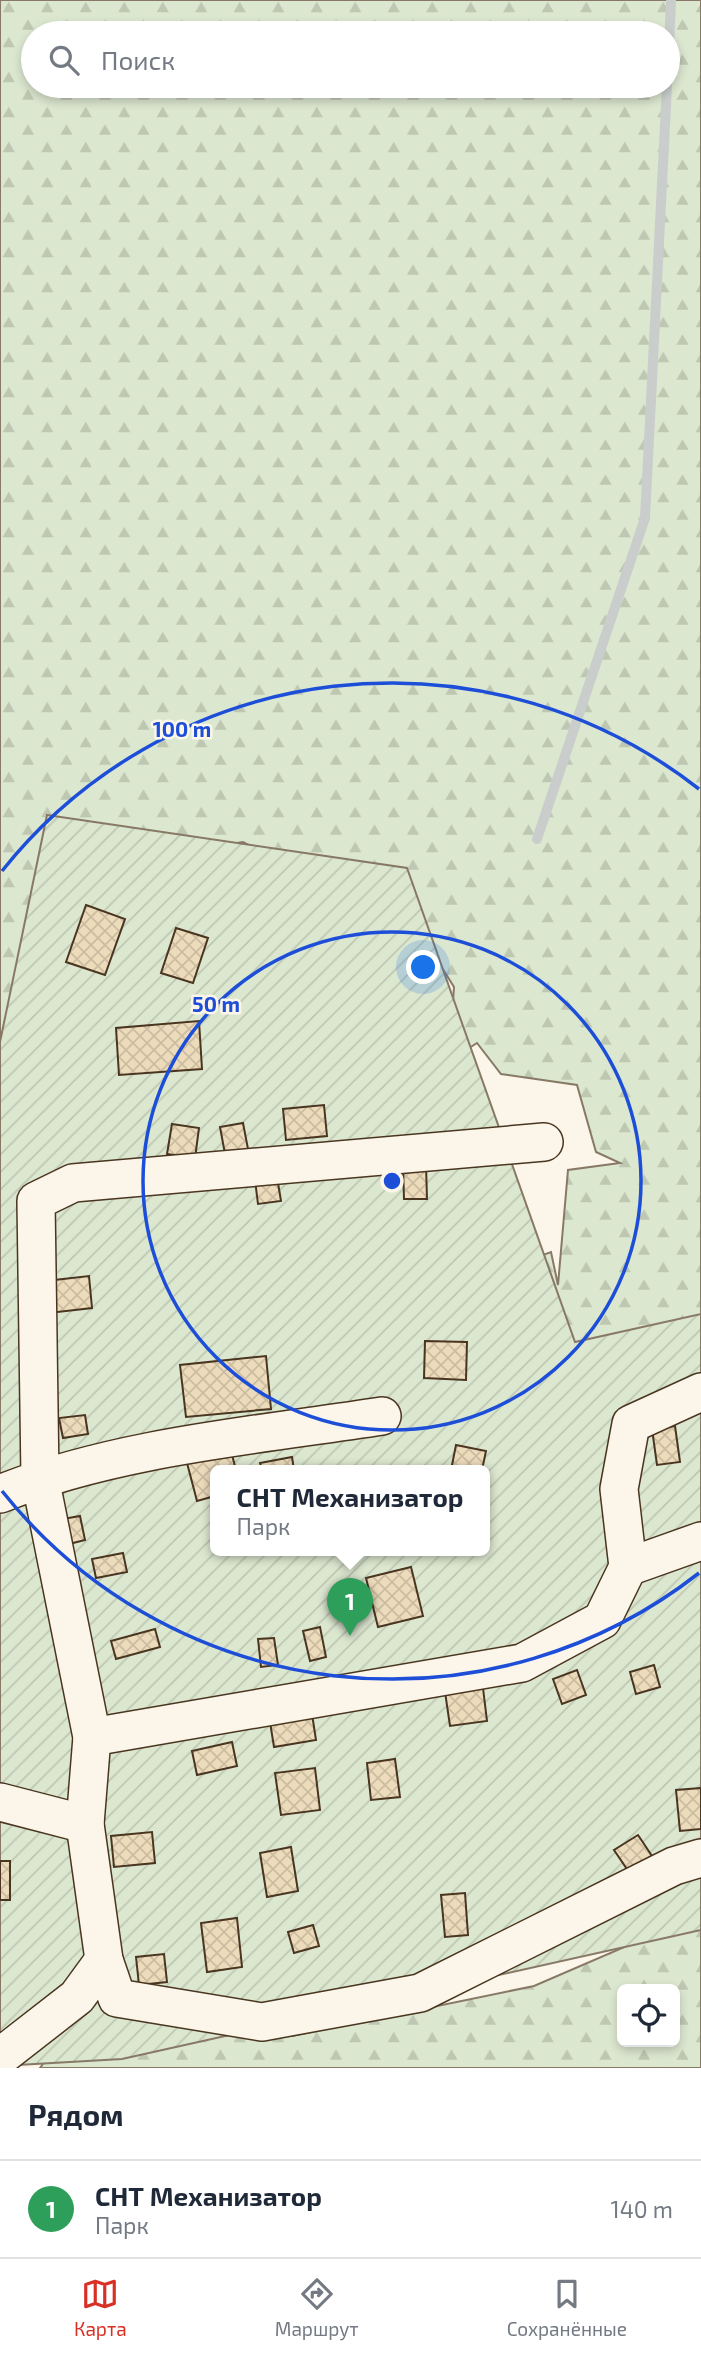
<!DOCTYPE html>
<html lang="ru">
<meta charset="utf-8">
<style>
:root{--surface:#fff;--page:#f2f2f3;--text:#1f2937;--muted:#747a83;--line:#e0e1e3;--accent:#d93025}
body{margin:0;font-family:"Exo 2",sans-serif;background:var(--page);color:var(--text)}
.controls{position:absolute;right:21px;bottom:21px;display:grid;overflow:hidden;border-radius:10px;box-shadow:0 4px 10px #0003}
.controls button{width:63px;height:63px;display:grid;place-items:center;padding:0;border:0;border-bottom:2px solid var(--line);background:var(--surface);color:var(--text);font:35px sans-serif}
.you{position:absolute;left:424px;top:968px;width:24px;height:24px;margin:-18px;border:5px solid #fff;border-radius:50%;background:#1a73e8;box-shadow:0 0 0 10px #1a73e833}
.badge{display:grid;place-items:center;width:46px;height:46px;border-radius:50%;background:var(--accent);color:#fff;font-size:23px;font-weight:700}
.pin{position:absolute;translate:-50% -58px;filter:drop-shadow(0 2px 4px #0008)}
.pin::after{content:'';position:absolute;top:37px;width:24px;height:21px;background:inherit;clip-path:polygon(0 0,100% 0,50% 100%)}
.popup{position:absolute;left:210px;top:1465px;width:280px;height:91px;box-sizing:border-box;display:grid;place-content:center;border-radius:10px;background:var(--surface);filter:drop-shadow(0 2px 5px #0005);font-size:23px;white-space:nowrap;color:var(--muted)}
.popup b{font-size:26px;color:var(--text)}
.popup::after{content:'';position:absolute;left:50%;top:100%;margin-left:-14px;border:14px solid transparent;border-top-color:var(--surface)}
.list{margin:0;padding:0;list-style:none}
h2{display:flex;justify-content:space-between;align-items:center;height:91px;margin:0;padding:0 28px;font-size:30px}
h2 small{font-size:23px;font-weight:400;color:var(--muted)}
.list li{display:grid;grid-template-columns:46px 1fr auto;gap:21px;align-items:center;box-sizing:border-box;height:98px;padding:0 28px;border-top:2px solid var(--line)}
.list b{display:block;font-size:26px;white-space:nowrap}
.list p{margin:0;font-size:23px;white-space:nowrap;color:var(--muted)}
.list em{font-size:23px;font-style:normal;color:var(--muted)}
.icon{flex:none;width:38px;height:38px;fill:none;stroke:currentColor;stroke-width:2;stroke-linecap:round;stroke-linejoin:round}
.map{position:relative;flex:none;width:701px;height:2068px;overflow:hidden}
.search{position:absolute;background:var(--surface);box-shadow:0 4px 10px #0003;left:21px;right:21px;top:21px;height:77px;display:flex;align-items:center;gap:18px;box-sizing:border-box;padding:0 24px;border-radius:38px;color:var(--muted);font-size:26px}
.sheet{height:189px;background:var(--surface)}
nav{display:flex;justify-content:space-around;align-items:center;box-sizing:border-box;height:98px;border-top:2px solid var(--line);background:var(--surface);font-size:19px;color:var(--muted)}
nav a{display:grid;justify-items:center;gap:4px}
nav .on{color:var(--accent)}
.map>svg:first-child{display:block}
</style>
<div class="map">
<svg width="701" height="2068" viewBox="0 0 701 2068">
<defs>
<pattern id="forest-firs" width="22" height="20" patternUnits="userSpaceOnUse" patternTransform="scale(1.75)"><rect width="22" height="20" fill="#dce7d0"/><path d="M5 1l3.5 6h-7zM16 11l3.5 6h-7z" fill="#bec7b2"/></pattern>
<pattern id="garden-furrows" width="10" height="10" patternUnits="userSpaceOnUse" patternTransform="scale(1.75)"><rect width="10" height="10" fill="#dce7d0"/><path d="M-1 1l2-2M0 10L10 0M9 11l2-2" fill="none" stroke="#bec7b2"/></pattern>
<pattern id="building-cross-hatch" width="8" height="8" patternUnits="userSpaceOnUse" patternTransform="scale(1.75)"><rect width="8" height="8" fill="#ecdcbc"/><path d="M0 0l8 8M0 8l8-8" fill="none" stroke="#ccbda1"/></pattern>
</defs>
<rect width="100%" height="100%" fill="#fbf6e9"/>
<g fill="url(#forest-firs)" stroke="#887966" stroke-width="2" fill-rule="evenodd">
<path d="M 0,0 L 701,0 L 701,1376 L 682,1405 L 469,1282 L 551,1252 L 558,1285 L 568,1170 L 620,1163 L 596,1152 L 577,1085 L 501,1074 L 477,1043 L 449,1061 L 454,987 L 424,939 L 243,842 L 206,848 L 0,1365 ZM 33,33 L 668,33 L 668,86 L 33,86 Z"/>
<path d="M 701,1886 L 701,2068 L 40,2068 L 74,2020 L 292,2036 L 534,1986 L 657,1933 ZM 622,1989 L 675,1989 L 675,2042 L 622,2042 Z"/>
</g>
<path fill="url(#garden-furrows)" stroke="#887966" stroke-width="2" fill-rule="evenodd" d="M 47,815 L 407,868 L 575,1342 L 701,1314 L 701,1930 L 122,2059 L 0,2066 L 0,1042 ZM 215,1470 L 485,1470 L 485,1550 L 215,1550 Z"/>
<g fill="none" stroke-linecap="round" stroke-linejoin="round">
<g stroke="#c9cecd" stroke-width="10">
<polyline points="668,71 671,0"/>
<polyline points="537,839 645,518 667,86"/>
</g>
</g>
<g fill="url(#building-cross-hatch)" stroke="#4a3520" stroke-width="2">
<polygon points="86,905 125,919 105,975 66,962"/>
<polygon points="176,928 208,938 193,983 161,973"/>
<polygon points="199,1021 202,1069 119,1075 116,1028"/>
<polygon points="324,1105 327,1136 286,1140 283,1109"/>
<polygon points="243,1123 248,1149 225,1154 220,1127"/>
<polygon points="172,1124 199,1128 195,1158 167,1154"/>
<polygon points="403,1165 426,1165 427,1199 404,1199"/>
<polygon points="277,1177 281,1201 258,1204 255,1180"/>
<polygon points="89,1276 92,1308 49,1313 46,1281"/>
<polygon points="425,1341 467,1342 466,1380 424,1378"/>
<polygon points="266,1356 271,1409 186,1417 180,1365"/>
<polygon points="85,1415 88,1434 63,1438 59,1418"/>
<polygon points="675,1426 680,1462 657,1465 652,1429"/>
<polygon points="456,1445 486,1451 482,1470 451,1470"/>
<polygon points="231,1451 236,1470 215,1470 215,1496 197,1501 187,1463"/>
<polygon points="292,1457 294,1470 262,1470 260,1463"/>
<polygon points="80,1516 85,1540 69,1544 63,1519"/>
<polygon points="123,1553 127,1572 96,1578 92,1559"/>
<polygon points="411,1567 423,1616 378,1627 366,1578"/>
<polygon points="320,1627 326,1657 310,1661 303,1631"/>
<polygon points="155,1629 160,1647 116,1659 111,1641"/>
<polygon points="274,1638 278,1665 261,1667 258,1639"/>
<polygon points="654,1665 660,1687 636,1694 630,1672"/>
<polygon points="577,1670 586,1695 562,1704 553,1679"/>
<polygon points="482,1680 487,1721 450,1726 444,1685"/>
<polygon points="312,1714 316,1740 274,1747 270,1722"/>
<polygon points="232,1742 237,1766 197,1775 192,1751"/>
<polygon points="395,1759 400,1797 371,1800 367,1763"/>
<polygon points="315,1768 320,1810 281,1815 275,1773"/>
<polygon points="701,1788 701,1829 680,1831 676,1790"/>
<polygon points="152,1832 155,1863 114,1867 111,1836"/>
<polygon points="638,1835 652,1856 629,1872 614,1850"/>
<polygon points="291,1847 298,1891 267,1897 260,1853"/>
<rect x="0" y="1861" width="10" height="39"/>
<polygon points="465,1893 468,1935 445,1937 441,1895"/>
<polygon points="237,1918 242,1967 207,1972 201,1923"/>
<polygon points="313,1925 319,1946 294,1953 288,1932"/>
<polygon points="164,1954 167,1982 139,1985 136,1957"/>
</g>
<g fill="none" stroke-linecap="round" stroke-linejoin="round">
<g stroke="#4a3520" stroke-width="40">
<g id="minor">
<polyline points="544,1142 73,1183 36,1201 40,1478 92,1737 85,1824 104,1960 117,1998 262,2022 420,1993 674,1866 701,1858"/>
<path d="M 0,1494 C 116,1447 259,1435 382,1416"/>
<polyline points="628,1567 701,1541"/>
<polyline points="92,1737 522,1663 602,1620 628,1567 619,1489 631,1424 701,1392"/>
<polyline points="0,1802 85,1824"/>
<polyline points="0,2057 77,1997 104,1960"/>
</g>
</g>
<use href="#minor" stroke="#fbf6e9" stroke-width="37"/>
</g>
<g fill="none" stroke="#1d4ed8" stroke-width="3.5">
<circle cx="392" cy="1181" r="249"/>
<path d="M699 1573A498 498 0 0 1 2 1491M2 871A498 498 0 0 1 699 789"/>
</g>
<circle cx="392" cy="1181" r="10" fill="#1d4ed8" stroke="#fbf6e9" stroke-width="3.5"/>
<g font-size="21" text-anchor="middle" font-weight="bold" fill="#1d4ed8" stroke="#fbf6e9" stroke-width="5" stroke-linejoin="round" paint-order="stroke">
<text x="182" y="737">100 m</text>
<text x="216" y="1012">50 m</text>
</g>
</svg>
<div class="controls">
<button><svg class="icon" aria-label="locate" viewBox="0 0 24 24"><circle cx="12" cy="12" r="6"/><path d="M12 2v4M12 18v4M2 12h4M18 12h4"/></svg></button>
</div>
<div class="you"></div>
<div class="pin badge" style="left:350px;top:1636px;background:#2e9e5b">1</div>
<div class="popup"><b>СНТ Механизатор</b>Парк</div>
<div class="search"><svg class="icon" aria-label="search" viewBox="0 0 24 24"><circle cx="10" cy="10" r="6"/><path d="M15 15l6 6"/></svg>Поиск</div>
</div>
<section class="sheet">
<h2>Рядом<small></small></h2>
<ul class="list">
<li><span class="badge" style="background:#2e9e5b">1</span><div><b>СНТ Механизатор</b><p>Парк</p></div><em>140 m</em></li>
</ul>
</section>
<nav>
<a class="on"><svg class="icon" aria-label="map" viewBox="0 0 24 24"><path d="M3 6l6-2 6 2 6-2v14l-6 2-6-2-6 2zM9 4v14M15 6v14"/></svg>Карта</a>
<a><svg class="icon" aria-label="directions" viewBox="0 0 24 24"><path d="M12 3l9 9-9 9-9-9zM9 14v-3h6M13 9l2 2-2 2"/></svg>Маршрут</a>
<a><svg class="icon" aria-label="saved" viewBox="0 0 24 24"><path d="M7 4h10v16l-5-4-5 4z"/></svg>Сохранённые</a>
</nav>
